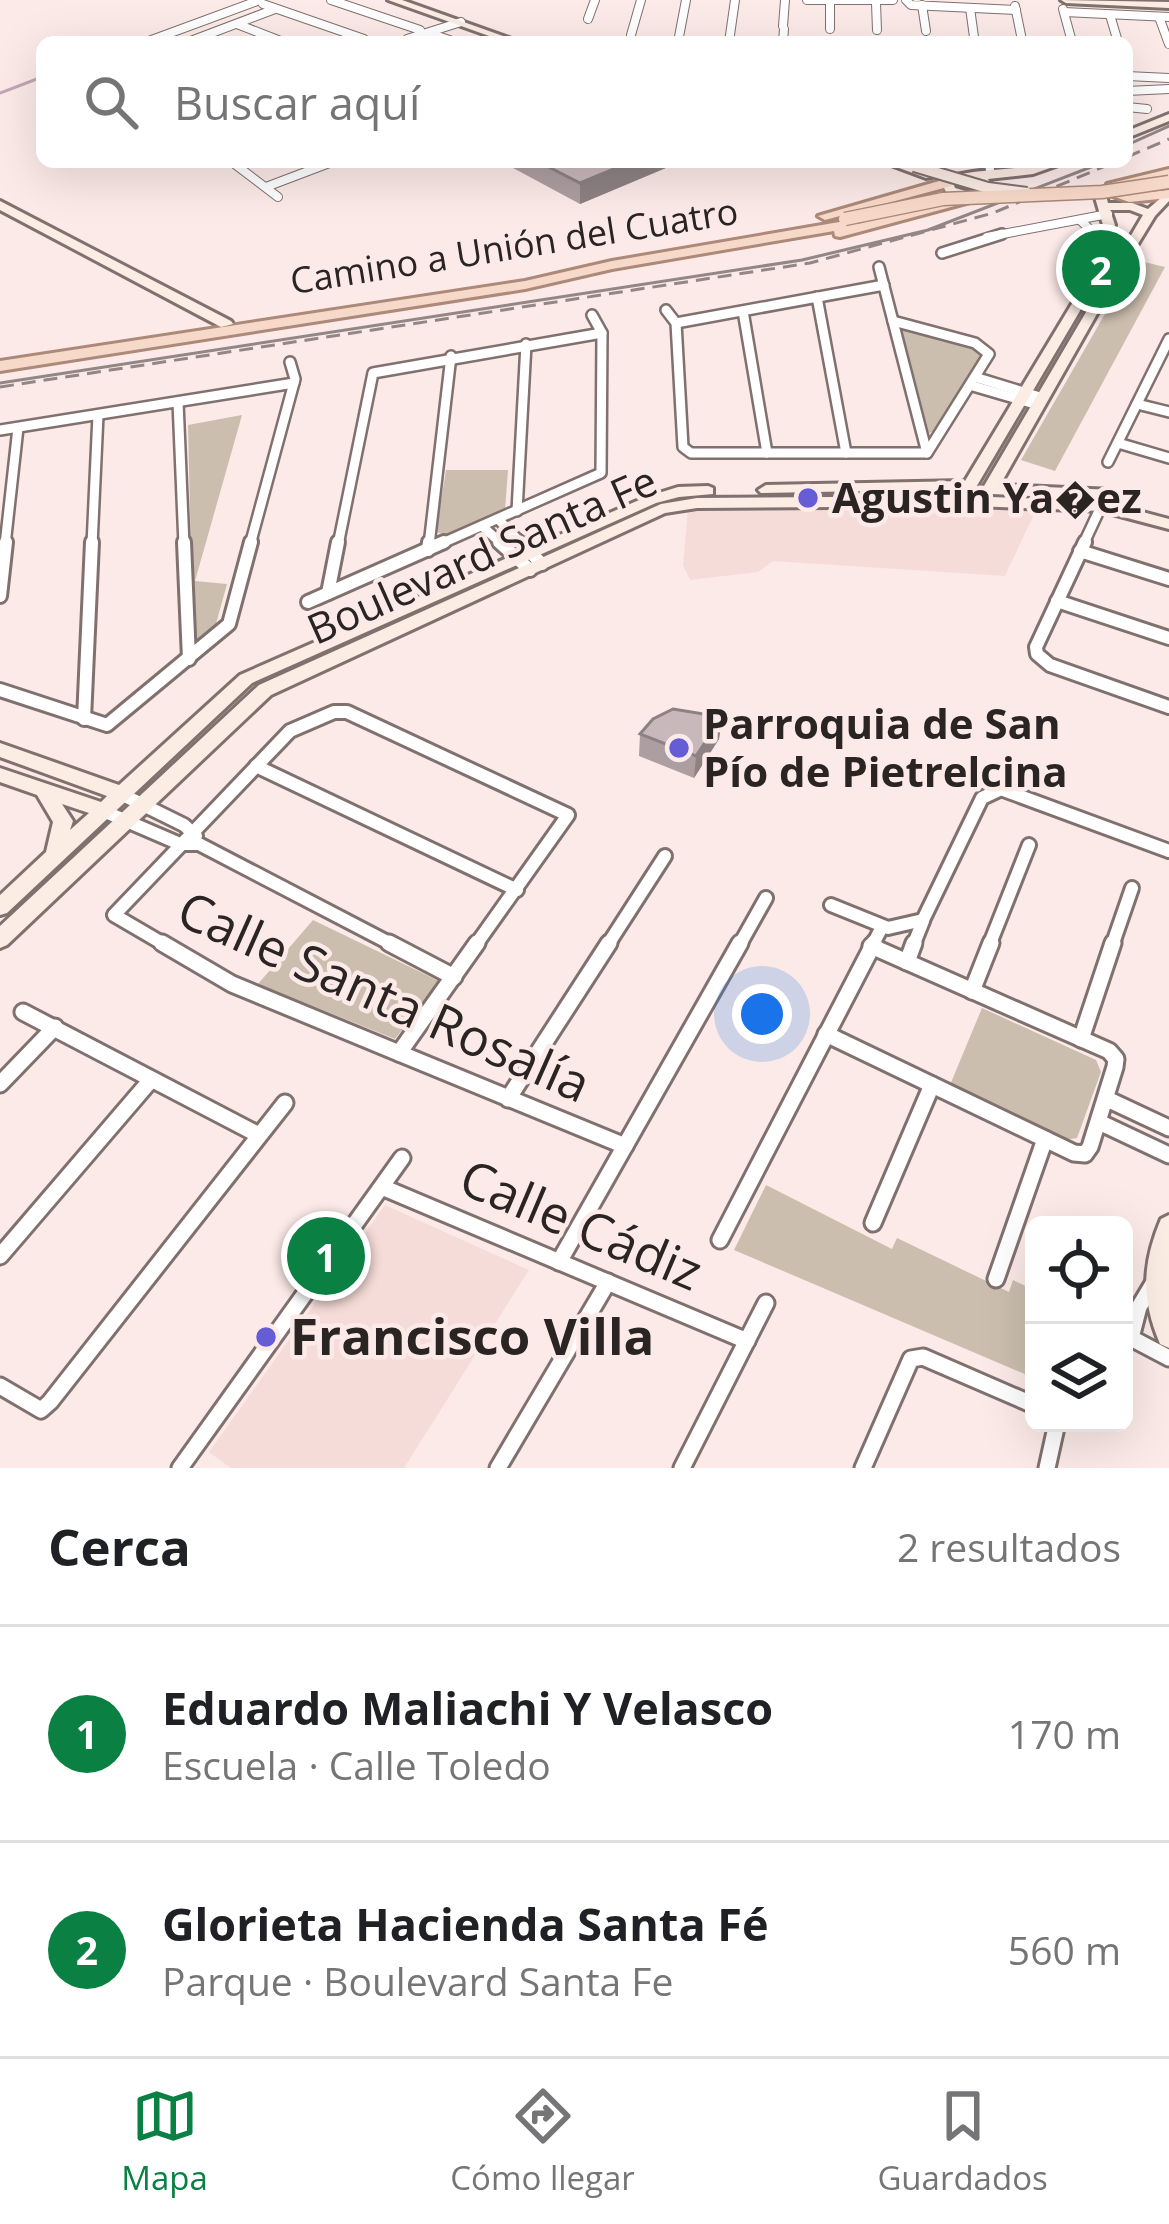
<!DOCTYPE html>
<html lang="es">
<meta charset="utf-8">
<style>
:root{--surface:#fff;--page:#f2f2f2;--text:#202124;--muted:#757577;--line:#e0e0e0;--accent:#0b8043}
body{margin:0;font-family:"Open Sans",sans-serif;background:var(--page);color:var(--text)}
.controls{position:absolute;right:36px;bottom:36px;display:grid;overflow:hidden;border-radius:18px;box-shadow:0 12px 48px #0002}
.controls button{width:108px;height:108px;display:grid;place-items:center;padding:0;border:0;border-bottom:3px solid var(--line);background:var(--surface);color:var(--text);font:60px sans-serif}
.you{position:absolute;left:762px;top:1014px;width:42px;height:42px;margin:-30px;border:9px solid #fff;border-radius:50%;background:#1a73e8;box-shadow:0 0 0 18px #1a73e833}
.badge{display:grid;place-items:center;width:78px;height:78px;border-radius:50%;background:var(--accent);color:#fff;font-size:39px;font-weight:700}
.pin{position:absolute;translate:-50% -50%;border:6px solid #fff;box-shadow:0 3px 12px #0006}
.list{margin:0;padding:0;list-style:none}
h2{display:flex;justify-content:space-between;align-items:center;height:156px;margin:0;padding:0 48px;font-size:51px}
h2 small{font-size:39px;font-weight:400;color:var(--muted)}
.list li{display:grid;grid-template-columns:78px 1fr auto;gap:36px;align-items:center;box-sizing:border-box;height:216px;padding:0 48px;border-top:3px solid var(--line)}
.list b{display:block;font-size:45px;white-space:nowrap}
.list p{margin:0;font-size:39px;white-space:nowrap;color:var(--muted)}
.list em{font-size:39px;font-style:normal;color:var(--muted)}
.icon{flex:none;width:66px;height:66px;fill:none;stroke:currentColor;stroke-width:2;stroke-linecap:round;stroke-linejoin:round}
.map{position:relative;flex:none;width:1169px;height:1468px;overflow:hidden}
.search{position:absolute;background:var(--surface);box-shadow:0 12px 48px #0002;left:36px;right:36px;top:36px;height:132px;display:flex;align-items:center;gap:30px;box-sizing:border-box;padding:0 42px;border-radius:18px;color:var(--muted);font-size:45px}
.sheet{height:588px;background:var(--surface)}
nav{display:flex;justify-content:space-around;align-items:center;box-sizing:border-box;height:168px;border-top:3px solid var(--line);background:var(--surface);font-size:33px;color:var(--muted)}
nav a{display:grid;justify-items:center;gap:6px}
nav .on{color:var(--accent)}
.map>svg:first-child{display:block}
</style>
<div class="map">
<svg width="1169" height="1468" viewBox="0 0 1169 1468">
<rect width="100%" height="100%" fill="#fbeae7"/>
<g fill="#f6dcd8">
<polygon points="688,509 1036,510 1005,576 773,561 758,572 690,580 683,565"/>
<polygon points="385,1205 529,1270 404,1468 231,1468 209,1452"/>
</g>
<g fill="#cbbeaf">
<polygon points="1136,260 1165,267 1055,471 1021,460"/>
<polygon points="901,326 970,345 984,356 936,431 929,433"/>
<polygon points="242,415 195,581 227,584 214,631 201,643 193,641 188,425"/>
<polygon points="446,470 508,470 505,510 446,535 436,532"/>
<polygon points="313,920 439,981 395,1039 258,984"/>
<polygon points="982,1008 1096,1060 1101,1072 1077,1138 1065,1140 950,1085"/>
<polygon points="766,1185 892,1249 897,1238 1009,1292 1013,1280 1034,1290 1034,1378 734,1250"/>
</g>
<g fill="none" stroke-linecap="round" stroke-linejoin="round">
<polyline stroke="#c4a6b5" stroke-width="3" points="0,93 42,77"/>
<g stroke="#80716f" stroke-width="10">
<g id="street-far3">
<polyline points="331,0 420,30"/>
<polyline points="807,0 893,0"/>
<polyline points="906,0 911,5 1016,10"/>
<polyline points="830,1 830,29"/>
<polyline points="876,3 877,30"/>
<polyline points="263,4 364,39"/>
<polyline points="922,5 926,31"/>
<polyline points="1015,6 1022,40"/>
<polyline points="970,8 974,37"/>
<polyline points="1063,9 1072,42"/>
<polyline points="1064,12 1169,17"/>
<polyline points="1110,15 1118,42"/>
<polyline points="1159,17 1169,44"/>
<polyline points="588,19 595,0"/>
<polyline points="237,24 283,42"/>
<polyline points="783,26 785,0"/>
<polyline points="429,33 455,42"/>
<polyline points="631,35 641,0"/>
<polyline points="407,39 461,22"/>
<polyline points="146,42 260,0"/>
<polyline points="188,42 275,9"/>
<polyline points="678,42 686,0"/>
<polyline points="729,42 735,0"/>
<polyline points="783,42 784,29"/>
<polyline points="1127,76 1169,78"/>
<polyline points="1127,91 1169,89"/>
<polyline points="1127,107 1147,109"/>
<polyline points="232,162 278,197"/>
<polyline points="989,162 990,170"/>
<polyline points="266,187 332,162"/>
<polyline points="1080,220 1098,237"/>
<polyline points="987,237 1108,214"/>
</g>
</g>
<g stroke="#80716f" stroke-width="14">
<g id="street-far2">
<polyline points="1098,234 1100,245 1128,252"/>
<polyline points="942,253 1002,234"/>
<polyline points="879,267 927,453"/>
<polyline points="817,297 846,453"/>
<polyline points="666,310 676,323 683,447 691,453 927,453 989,354 975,343 893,321"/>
<polyline points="743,311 767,453"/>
<polyline points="676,323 884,285"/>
<polyline points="978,378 1043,398"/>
<polyline points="973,386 1038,405"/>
<polyline points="178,402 184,545"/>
<polyline points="1137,404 1169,412"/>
<polyline points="0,430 294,383"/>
<polyline points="1118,443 1169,458"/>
<polyline points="1108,462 1169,339"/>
<polyline points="517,511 526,344"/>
<polyline points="498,519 523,545"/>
<polyline points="482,526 503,545"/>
<polyline points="5,545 18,428"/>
<polyline points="92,545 98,415"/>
<polyline points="250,545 295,379 290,362"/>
<polyline points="338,545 373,373 602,333"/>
<polyline points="429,545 451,356"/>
<polyline points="438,545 601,473 602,333 592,315"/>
<polyline points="1083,545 1104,500"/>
</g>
</g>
<g stroke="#80716f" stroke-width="18">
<g id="street-far1">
<polyline points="184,542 189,659"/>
<polyline points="499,542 530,570"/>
<polyline points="520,542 542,564"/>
<polyline points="1085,542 1036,647 1037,654 1050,665 1169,707"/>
<polyline points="428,550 429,542"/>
<polyline points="1080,551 1169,579"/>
<polyline points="328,593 338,542"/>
<polyline points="0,596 6,542"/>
<polyline points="1057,601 1169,638"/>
<polyline points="308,602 444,542"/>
<polyline points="0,690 107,725 229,624 251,542"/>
<polyline points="84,719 92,542"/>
<polyline points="256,766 517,890"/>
<polyline points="119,793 184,825 196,836"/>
<polyline points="101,810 180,844 199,844 395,946"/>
<polyline points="831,905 888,928 923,920 982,798 1001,789 1169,851"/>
<polyline points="167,946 114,915 290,731 334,712 347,712 568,815 475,946"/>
<polyline points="607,946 665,856"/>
<polyline points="739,946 766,898"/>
<polyline points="872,946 882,927"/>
<polyline points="913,946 923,921"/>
<polyline points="989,946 1029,845"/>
<polyline points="1112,946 1132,888"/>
</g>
</g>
<g stroke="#80716f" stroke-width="21">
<g id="street">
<polyline points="162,943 232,984 399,1053"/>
<polyline points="389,943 454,977"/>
<polyline points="907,962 914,943"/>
<polyline points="972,991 991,943"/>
<polyline points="23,1012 257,1134"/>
<polyline points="826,1034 1074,1153 1085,1154 1090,1147 1115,1067 1116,1059 1109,1051 871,946"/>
<polyline points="1081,1039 1113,943"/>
<polyline points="399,1053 625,1146"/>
<polyline points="399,1053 477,943"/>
<polyline points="0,1084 55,1027"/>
<polyline points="508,1099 609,943"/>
<polyline points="1107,1099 1169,1128"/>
<polyline points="1099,1122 1169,1155"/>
<polyline points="382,1187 747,1341"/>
<polyline points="873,1223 932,1085"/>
<polyline points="720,1240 874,943"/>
<polyline points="0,1256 150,1081"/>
<polyline points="559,1262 740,943"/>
<polyline points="996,1279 1045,1139"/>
<polyline points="1154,1282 1139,1307 1131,1338 1169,1358"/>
<polyline points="0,1386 41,1410 50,1402 285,1103"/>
<polyline points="180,1468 402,1158"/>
<polyline points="498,1468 608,1282"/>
<polyline points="682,1468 766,1303"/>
<polyline points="863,1468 911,1359 923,1357 1034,1405"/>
<polyline points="1047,1468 1057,1423"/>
</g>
</g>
<g stroke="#80716f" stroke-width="6">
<g id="secondary">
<polygon points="388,0 402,0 520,42 506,42"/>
<polygon points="1061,0 1169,2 1169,8 1066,3"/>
<polygon points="1169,114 1169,121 1127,138 1127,131"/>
<polygon points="883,162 900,162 936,176 926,178"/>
<path d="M 1050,162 L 1067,162 L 1033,174 L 988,179 L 995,191 L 993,193 L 968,199 L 946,192 L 941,181 C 965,167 1017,172 1050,162 ZM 961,180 L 978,182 L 982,189 L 969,192 L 955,188 L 953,183 Z"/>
<polygon points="1108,185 1118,187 1106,195 1108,203 1132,203 1148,209 1169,191 1169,201 1155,216 1119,275 1000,485 1113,490 1121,495 1113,500 993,494 990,497 1101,501 1169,519 1169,529 1101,511 975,506 697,508 665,513 271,695 7,945 0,948 0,926 259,685 661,504 697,498 971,496 984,486 1143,215 1130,210 1110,210 1115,225 1092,267 1084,267 1082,264 1103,225 1094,194"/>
<polygon points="0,201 231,321 233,324 221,327 0,210"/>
<polygon points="1087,268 1093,272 1094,287 975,489 761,493 758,490 766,485 965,481 1082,287 1081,272"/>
<path d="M 708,486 L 713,488 L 713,494 L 679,497 L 656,503 L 252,683 L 7,913 L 0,915 L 0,895 L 46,852 L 53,822 L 37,795 L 0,782 L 0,768 L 101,802 L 107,796 L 0,757 L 0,743 L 119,785 L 240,675 L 646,497 L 678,487 ZM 62,804 L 89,813 L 70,830 L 73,821 Z"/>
<path d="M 1169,1215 L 1169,1348 L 1160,1344 C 1141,1299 1142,1264 1161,1219 Z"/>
</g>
</g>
<g stroke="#ac8978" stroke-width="6">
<g id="primary">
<polygon points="1169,169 1169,177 1119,189 1129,194 1169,190 1169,198 1129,202 1107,194 1107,184"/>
<polygon points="946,179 953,183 951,186 825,220 818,216"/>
<polygon points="972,193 977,194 977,200 840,237 835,236 834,231 612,269 525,289 0,371 0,361 525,281 612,261 851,220 858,224"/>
</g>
</g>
<use href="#street-far3" stroke="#fff" stroke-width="8"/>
<use href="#street-far2" stroke="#fff" stroke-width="9"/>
<use href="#street-far1" stroke="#fff" stroke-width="12"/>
<use href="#street" stroke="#fff" stroke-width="15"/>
<use href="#secondary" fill="#fbece4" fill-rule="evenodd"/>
<use href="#primary" fill="#f7d9c9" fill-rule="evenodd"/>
<g stroke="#938785" stroke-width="3">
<polyline points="1127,145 1169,126"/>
<polyline points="0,383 802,260 928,230 1104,162"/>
</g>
<g stroke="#938785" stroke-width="3" stroke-dasharray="14 8" stroke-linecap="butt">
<polyline points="1127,157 1169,139"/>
<polyline points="0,387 810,263 993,213 1115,162"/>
</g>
<g stroke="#80716f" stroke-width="14" stroke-linecap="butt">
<polyline id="secondary-bridge" points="914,166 988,188 1027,193"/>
</g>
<g stroke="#ac8978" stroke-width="15" stroke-linecap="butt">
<polyline id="primary-bridge" points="845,219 943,199 1102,192 1169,182"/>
</g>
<use href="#secondary-bridge" stroke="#fbece4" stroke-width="10"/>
<use href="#primary-bridge" stroke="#f7d9c9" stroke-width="12"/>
</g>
<g fill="#ad9ea1">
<polygon points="502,162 680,162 580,204"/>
<polygon points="722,717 719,739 694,778 639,756 640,734"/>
</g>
<g fill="#8d8183">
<polygon points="631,162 680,162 580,204 580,183"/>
<polygon points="722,717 719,739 694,778 696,756"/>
</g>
<g fill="#c9b8bb" stroke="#8d8183" stroke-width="3">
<polygon points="539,162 631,162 580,183"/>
<polygon points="673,709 722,717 696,756 640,734 653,719"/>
</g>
<g fill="#655cd6" stroke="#fbeae7" stroke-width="4.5">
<circle cx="808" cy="498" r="12"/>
<circle cx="679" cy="748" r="12"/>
<circle cx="266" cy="1337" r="12"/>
</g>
<g text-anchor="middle" stroke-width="9" stroke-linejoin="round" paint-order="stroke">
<g font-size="36" fill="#2a2423" stroke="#fbeae7">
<text transform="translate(514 246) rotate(-9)" y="13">Camino a Unión del Cuatro</text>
</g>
<g font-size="42" font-weight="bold" fill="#2a2423" stroke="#fbeae7" text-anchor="start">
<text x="832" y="513">Agustin Ya�ez</text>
<text x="703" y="739">Parroquia de San<tspan x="703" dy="48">Pío de Pietrelcina</tspan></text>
</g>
<g font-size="42" fill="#2a2423" stroke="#fbeae7">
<text transform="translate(482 555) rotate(-24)" y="15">Boulevard Santa Fe</text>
</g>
<g font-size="51" fill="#2a2423" stroke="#fbeae7">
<text transform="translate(384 997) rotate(24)" y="18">Calle Santa Rosalía</text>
<text transform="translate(581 1225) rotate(23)" y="18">Calle Cádiz</text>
</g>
<g font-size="51" font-weight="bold" fill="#2a2423" stroke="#fbeae7" text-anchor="start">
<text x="290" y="1355">Francisco Villa</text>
</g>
</g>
</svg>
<div class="controls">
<button><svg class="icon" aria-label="locate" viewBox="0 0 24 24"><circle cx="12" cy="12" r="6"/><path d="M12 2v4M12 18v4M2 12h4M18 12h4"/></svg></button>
<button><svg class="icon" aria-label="layers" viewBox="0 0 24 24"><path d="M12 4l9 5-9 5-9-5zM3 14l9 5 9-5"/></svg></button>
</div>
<div class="you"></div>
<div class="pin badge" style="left:326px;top:1256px">1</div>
<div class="pin badge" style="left:1101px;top:269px">2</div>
<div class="search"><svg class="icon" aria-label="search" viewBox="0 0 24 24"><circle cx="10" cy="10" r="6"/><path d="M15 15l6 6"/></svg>Buscar aquí</div>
</div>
<section class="sheet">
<h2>Cerca<small>2 resultados</small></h2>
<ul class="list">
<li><span class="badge">1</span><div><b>Eduardo Maliachi Y Velasco</b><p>Escuela · Calle Toledo</p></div><em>170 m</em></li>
<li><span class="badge">2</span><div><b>Glorieta Hacienda Santa Fé</b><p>Parque · Boulevard Santa Fe</p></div><em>560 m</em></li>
</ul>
</section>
<nav>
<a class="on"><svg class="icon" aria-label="map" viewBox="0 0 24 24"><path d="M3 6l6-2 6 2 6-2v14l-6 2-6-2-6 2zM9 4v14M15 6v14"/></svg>Mapa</a>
<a><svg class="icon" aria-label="directions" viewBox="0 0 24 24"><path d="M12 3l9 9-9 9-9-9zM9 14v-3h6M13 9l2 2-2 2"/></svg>Cómo llegar</a>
<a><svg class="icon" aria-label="saved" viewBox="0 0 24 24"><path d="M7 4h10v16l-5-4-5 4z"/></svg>Guardados</a>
</nav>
